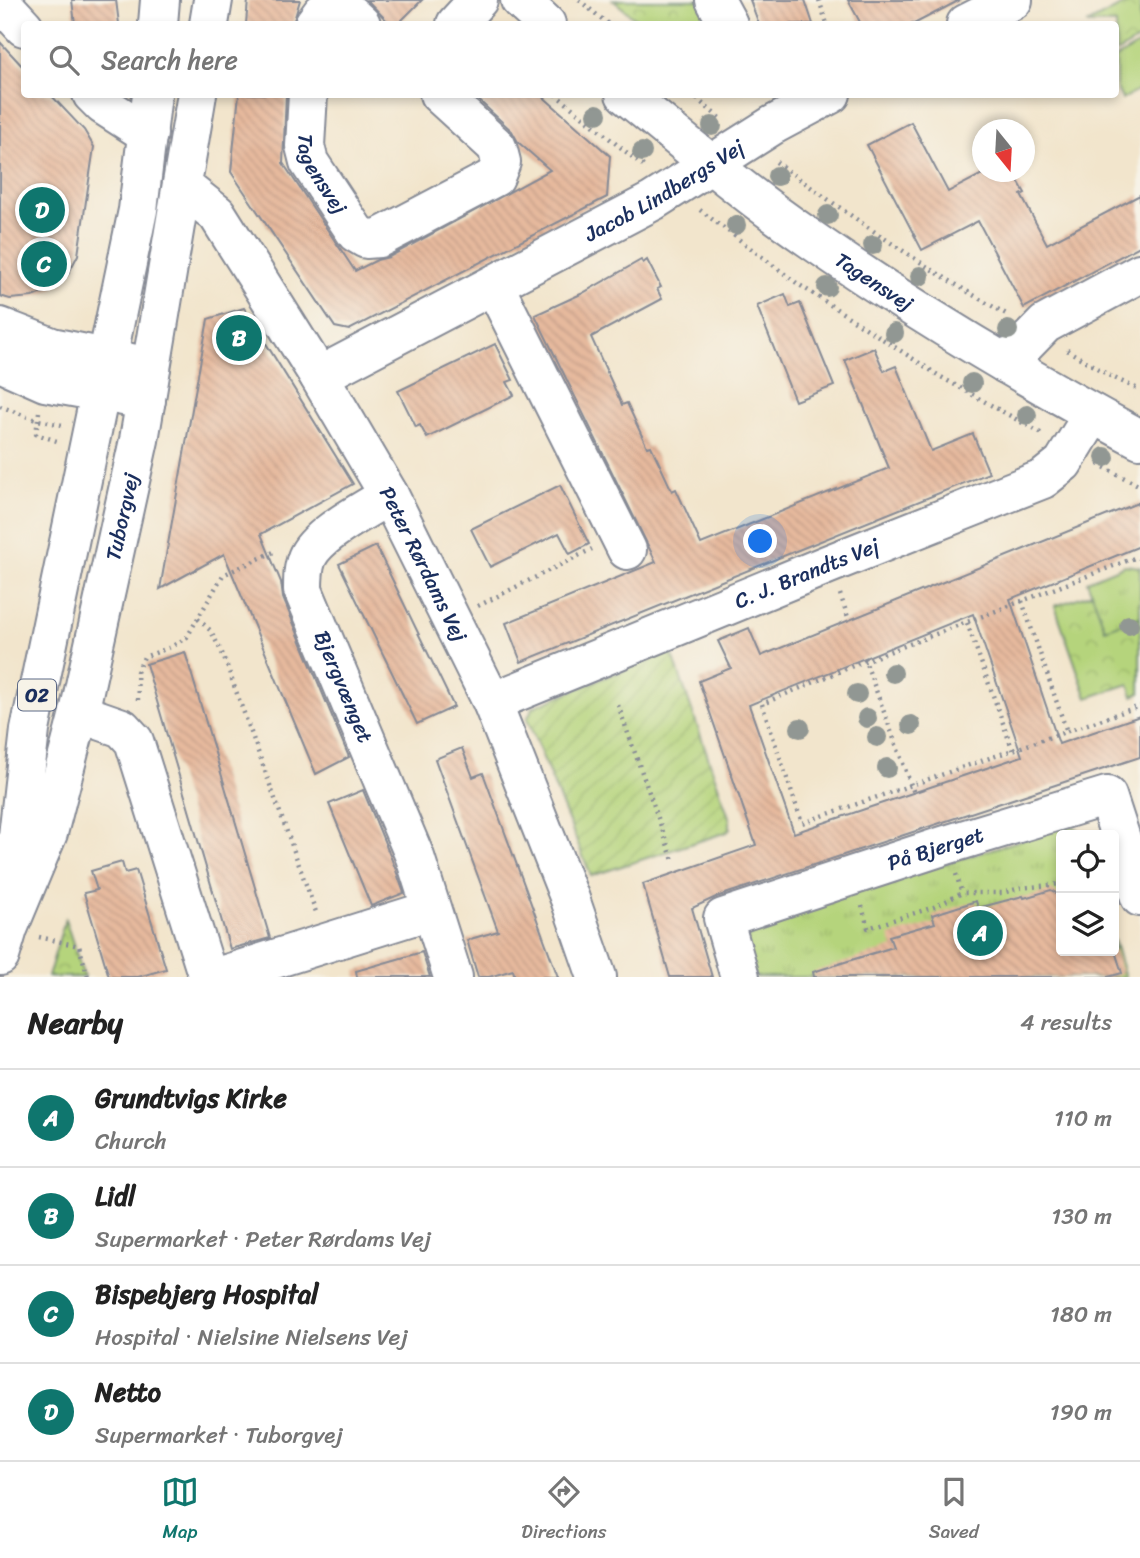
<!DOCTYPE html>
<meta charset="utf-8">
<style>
:root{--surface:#fff;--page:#f2f2f2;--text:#222;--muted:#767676;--line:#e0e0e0;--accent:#0f766e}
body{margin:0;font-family:Sriracha,sans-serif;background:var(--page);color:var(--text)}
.controls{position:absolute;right:21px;bottom:21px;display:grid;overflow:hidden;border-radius:7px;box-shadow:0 4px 10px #0003}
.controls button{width:63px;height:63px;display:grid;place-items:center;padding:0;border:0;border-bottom:2px solid var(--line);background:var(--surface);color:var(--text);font:35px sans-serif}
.compass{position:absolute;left:972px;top:119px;width:63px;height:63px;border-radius:50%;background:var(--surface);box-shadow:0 4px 10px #0003;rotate:162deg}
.you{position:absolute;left:761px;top:542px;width:24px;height:24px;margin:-18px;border:5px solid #fff;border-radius:50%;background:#1a73e8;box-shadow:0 0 0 10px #1a73e833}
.badge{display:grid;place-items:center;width:46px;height:46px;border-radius:50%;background:var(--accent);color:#fff;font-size:23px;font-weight:700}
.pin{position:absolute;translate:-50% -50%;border:4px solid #fff;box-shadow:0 2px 7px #0006}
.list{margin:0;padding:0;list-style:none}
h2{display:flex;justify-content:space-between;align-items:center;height:91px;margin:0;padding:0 28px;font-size:30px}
h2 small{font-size:23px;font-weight:400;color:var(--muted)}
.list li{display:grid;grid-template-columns:46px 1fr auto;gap:21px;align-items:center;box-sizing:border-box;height:98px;padding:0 28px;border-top:2px solid var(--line)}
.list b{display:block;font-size:26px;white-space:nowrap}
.list p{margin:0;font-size:23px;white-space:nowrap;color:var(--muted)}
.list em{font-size:23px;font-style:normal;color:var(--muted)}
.icon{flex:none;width:38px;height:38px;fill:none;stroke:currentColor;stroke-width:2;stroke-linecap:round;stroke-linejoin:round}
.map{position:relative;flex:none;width:1140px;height:977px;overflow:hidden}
.search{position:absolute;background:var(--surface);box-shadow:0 4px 10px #0003;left:21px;right:21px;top:21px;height:77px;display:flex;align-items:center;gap:18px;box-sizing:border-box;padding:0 24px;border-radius:7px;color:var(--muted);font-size:26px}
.sheet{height:483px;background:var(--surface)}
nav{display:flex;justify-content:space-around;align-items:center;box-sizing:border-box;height:98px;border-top:2px solid var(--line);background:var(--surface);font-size:19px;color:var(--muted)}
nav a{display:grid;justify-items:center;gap:4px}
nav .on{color:var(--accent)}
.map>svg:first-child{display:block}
</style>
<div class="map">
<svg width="1140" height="977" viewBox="0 0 1140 977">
<defs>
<pattern id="grass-tufts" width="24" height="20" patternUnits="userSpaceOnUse" patternTransform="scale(1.75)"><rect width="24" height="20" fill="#b5d47b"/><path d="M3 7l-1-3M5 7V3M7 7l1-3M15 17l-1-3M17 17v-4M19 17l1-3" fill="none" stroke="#9bb66d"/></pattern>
<pattern id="park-crowns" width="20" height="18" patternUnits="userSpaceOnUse" patternTransform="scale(1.75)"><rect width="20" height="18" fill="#b5d47b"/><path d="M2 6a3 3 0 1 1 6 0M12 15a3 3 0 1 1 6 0" fill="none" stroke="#9bb66d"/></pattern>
<pattern id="garden-furrows" width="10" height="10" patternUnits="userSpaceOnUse" patternTransform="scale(1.75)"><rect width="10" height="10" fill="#b5d47b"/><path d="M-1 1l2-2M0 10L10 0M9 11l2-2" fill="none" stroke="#9bb66d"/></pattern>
<pattern id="building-back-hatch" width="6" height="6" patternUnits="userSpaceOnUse" patternTransform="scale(1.75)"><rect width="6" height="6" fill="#e6b99d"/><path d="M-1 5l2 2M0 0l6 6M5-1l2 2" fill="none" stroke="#c59f8a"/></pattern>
</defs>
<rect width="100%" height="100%" fill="#f7f3e8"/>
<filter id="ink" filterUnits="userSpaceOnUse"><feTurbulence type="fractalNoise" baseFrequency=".0143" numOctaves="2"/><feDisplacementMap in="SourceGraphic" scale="14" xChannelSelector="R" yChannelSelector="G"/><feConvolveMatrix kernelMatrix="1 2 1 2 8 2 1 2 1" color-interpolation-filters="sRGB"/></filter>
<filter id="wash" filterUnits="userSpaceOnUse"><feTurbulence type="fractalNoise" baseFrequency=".00686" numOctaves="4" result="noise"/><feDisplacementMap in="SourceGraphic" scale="28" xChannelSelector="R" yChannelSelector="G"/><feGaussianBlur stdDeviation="1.57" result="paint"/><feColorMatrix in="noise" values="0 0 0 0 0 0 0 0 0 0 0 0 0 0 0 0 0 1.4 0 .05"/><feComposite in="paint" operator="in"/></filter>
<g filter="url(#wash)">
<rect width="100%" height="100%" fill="#f2e5cc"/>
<g fill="url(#grass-tufts)" stroke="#68826c" stroke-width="2">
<polygon points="1125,565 1140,567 1140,617 1105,629 1087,581"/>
<polygon points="1070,825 1078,829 1082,835 1061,835 1061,951 1114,951 1114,940 1125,977 753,977 744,947 755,922"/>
</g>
<g fill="url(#park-crowns)" stroke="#68826c" stroke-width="2">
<polygon points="613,0 703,0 713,24 642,24"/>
<polygon points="1132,0 1140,0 1140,39 1116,53 1116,24 1087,24"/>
<polygon points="1092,593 1105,629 1140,617 1140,693 1133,696 1129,684 1087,698 1055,606"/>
<polygon points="65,919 84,977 48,977"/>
</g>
<polygon fill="url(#garden-furrows)" stroke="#68826c" stroke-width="2" points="671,650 730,820 730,829 727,832 591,876 527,719 533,707"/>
<polygon fill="#b5d47b" stroke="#68826c" stroke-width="2" points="1140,44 1140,90 1122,99 1116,87 1116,58"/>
<g id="blocks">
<g fill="url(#building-back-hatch)" fill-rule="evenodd">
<polygon points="72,0 116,0 119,24 75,24"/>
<polygon points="248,0 300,0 293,24 246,24"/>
<polygon points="367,0 422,0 398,24 390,24"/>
<polygon points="750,0 805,0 813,24 759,24"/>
<polygon points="848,0 960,0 914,24 861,24"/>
<polygon points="0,42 24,68 24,94 50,94 84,130 94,147 78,255 68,274 52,289 32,297 10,299 0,296"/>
<polygon points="239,94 286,94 283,163 355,271 377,260 389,257 550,170 518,142 512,131 472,94 540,94 610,156 607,197 349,330 335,327 231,172"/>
<polygon points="911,122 948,192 986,172 1013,172 1025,193 1021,195 1047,244 1140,195 1140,246 1024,308 978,221 922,250 867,145"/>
<polygon points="641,260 643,263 647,260 661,287 657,289 662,299 591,337 622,405 627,403 647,447 651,446 672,491 676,489 701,544 889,468 845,360 874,348 884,371 896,366 931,451 973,434 989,473 521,662 506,623 656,562 535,315 581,294"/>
<polygon points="785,294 790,307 800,303 834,386 795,401 757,306"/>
<polygon points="244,308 353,484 261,534 281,582 283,598 349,757 316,774 224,554 160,589 208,319"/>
<polygon points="495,344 513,380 507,382 514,395 427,438 420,425 416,427 398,391"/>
<polygon points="560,485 589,544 570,554 559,533 490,567 471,529"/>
<path d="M 1140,502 L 1140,546 L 1010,599 L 1059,744 L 1140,716 L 1140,757 L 716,897 L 692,908 L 712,977 L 670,977 L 643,884 L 756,845 L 699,681 L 731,668 L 718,641 L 749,628 L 761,656 ZM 973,614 L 1022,756 L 794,833 L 749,705 Z"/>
<polygon points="376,546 454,707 417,724 339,564"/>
<polygon points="185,652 270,938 230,949 146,664"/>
<polygon points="462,748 473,777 483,773 558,977 515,977 513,970 489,977 478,977 467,940 498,931 435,759"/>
<polygon points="363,790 394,865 404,893 371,906 329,804"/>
<polygon points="122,862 125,873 136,870 166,969 138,977 109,977 84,893 97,890 91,871"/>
<polygon points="1051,890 1061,896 1061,951 1115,951 1122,973 1108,977 814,977 813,972 893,947 889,936 935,923 932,915 976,901 978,908 1023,896 1024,898"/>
<polygon points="422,952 430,977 357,977 356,971"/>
</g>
</g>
</g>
<g filter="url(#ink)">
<use href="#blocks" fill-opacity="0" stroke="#868a95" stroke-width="2"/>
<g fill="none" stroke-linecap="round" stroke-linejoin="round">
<g stroke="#868a95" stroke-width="42">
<g id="minor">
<polyline points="520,0 546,24"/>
<polyline points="715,0 728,24"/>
<polyline points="0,1 24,27"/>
<polyline points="314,24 322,13 336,8 350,14 361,24"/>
<polyline points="456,24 478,0"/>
<polyline points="966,24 1013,0"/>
<polyline points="92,94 103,105 148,134"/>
<path id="s1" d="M 308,94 L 305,146 L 309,162 L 356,233 L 366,239 L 379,238 L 495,177 L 501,162 L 497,147 L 439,94"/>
<path id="s2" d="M 625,94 C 685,143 745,194 809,238 C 915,312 1026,378 1140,439"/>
<path id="s3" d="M 183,187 L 217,214 L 319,376 L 389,495 L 492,702 L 570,899 L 597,977"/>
<polyline points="494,285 627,550"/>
<polyline points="0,327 52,347 151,367"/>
<polyline points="0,362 45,382 146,400"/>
<polyline points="1006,364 1045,324 1140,273"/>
<path id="s4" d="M 319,376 L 653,201 L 773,125 L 831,94"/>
<path id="s5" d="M 389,495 C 366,510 317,534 307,558 C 303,568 303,579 303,590 L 415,857 L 453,977"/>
<path id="s6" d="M 492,702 L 829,564 L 1043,479 L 1063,463 L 1093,414"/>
<polyline points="79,713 122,728 134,741 208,977"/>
<polyline points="217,977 431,910"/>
<path id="s7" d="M 740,977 L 723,918 L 946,845 L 1107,796 L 1140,897"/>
</g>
</g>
<g stroke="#868a95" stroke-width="42">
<g id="major">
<polyline points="158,24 160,0"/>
<polyline points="209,24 213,0"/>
<polyline points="12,889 30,730 138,210 152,94"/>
<path id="s8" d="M 0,956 L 8,929 L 48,833 L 79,713 L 139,440 L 197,94"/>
</g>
</g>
<g stroke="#868a95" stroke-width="4.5" stroke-dasharray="2 5" stroke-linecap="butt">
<polyline points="579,0 608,24"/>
<polyline points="819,0 827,24"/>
<polyline points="555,94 647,169"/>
<polyline points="691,94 722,120"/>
<path d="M 776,162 C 852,217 927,270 1008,315"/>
<polyline points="700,210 798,284 941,377 1044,435"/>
<polyline points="1067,350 1110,376 1140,390"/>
<polyline points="0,406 33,419 62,425"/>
<polyline points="39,412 36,434 57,441"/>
<polyline points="1098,464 1140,486"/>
<polyline points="1140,558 1137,557 865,661 762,704 802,823 1140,706"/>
<polyline points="840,594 849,620"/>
<polyline points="1022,601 1067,732"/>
<polyline points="478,606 592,549"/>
<polyline points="198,619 211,631 223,655 316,912"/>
<polyline points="967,623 1013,751"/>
<polyline points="864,658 914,793"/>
<polyline points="138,700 137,672 144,657 171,647 187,637 223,575 276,551"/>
<polyline points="618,705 674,863"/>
<polyline points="956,874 962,893"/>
<polyline points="862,906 868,928 934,907 962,893 1002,893 1020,888 1061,884"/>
<polyline points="39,937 79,946 88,977"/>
</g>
<use href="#minor" stroke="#fff" stroke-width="38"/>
<use href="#major" stroke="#fff" stroke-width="38"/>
</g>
<g fill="#919793">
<circle cx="597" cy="114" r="10"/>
<circle cx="712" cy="126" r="10"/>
<circle cx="642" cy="152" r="10"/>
<circle cx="777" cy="176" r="10"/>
<circle cx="828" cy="215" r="10"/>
<circle cx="736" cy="225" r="10"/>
<circle cx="873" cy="245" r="10"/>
<circle cx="920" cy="276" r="10"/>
<circle cx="827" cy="287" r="10"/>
<circle cx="1008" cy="330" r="10"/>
<circle cx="894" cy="333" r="10"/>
<circle cx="972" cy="383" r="10"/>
<circle cx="1027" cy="415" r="10"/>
<circle cx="1105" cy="457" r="10"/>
<circle cx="1129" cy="625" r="10"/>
<circle cx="893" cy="673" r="10"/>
<circle cx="857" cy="694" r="10"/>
<circle cx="867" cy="718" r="10"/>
<circle cx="911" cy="725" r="10"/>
<circle cx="800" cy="728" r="10"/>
<circle cx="877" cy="737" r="10"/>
<circle cx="887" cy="768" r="10"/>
</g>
</g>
<g text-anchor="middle" stroke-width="5" stroke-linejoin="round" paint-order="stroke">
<rect fill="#f7f3e8" stroke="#5d6a87" stroke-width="2" x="18" y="679.5" width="38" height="31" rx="5"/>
<g font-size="19" font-weight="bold" fill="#1b2f5e">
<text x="37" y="702">O2</text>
</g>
<g font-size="21" fill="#1b2f5e" stroke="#f7f3e8">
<text dy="7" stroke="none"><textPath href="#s1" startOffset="84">Tagensvej</textPath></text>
<text dy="7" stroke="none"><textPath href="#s4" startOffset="392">Jacob Lindbergs Vej</textPath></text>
<text dy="7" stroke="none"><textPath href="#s2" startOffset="312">Tagensvej</textPath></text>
<text dy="7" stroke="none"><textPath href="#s8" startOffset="457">Tuborgvej</textPath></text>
<text dy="7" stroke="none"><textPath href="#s3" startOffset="450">Peter Rørdams Vej</textPath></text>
<text dy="7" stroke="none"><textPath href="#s6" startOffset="340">C. J. Brandts Vej</textPath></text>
<text dy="7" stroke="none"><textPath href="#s5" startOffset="242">Bjergvænget</textPath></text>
<text dy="7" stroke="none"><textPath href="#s7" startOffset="285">På Bjerget</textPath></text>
</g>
</g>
</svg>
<div class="controls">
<button><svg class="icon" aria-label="locate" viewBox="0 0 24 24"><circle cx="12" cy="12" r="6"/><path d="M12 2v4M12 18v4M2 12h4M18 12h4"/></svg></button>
<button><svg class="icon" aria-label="layers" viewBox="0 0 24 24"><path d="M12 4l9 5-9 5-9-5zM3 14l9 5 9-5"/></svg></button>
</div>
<svg class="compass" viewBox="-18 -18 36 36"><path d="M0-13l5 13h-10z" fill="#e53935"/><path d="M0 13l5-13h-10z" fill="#767676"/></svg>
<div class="you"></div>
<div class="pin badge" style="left:980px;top:933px">A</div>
<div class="pin badge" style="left:239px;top:338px">B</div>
<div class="pin badge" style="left:44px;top:264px">C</div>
<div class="pin badge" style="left:42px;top:210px">D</div>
<div class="search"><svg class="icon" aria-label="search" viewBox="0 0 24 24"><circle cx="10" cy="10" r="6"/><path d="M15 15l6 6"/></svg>Search here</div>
</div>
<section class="sheet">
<h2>Nearby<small>4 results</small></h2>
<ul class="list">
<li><span class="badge">A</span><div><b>Grundtvigs Kirke</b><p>Church</p></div><em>110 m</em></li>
<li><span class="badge">B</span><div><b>Lidl</b><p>Supermarket · Peter Rørdams Vej</p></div><em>130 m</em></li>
<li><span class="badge">C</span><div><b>Bispebjerg Hospital</b><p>Hospital · Nielsine Nielsens Vej</p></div><em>180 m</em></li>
<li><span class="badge">D</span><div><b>Netto</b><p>Supermarket · Tuborgvej</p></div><em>190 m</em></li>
</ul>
</section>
<nav>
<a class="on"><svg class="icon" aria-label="map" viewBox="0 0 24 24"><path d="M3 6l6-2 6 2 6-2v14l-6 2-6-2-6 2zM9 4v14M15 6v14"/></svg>Map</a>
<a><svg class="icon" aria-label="directions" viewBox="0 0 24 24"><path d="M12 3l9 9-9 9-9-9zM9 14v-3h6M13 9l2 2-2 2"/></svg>Directions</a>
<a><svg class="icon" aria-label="saved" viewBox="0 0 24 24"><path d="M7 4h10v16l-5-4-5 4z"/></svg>Saved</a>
</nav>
